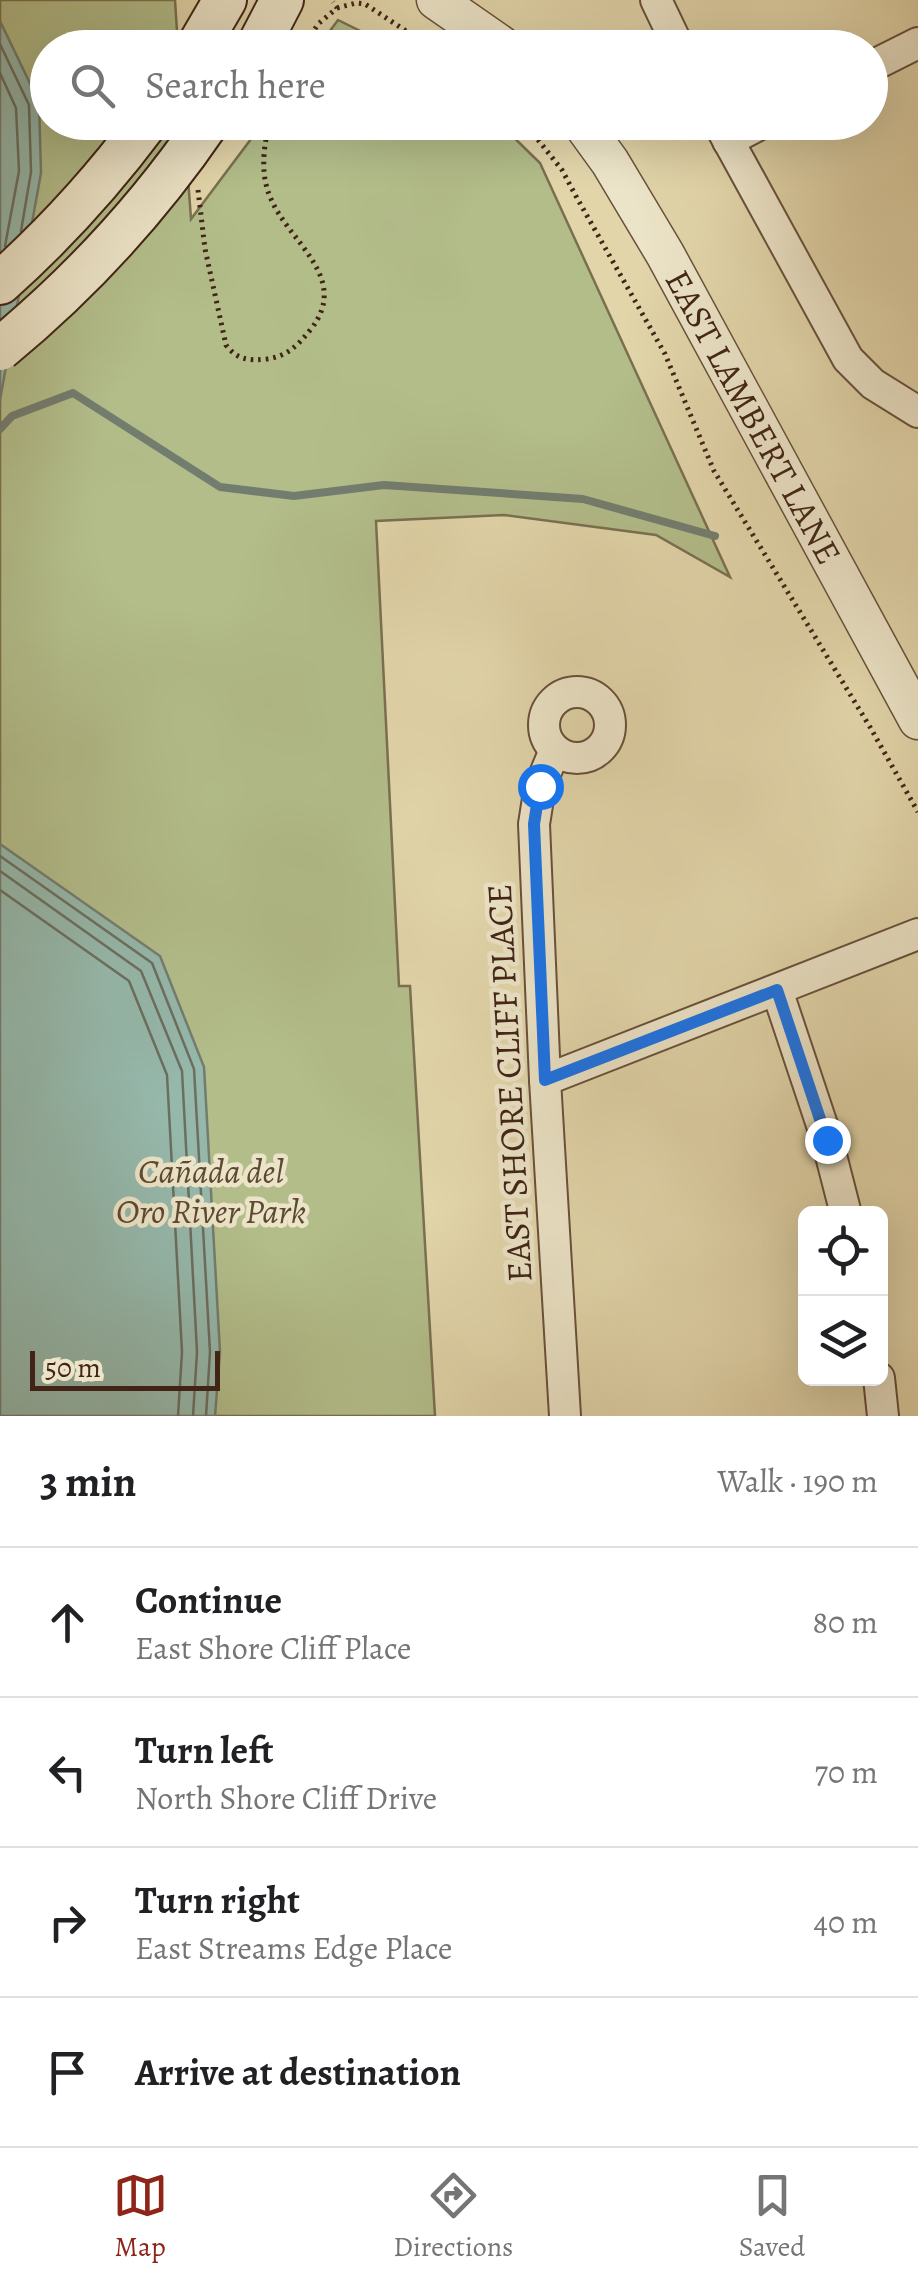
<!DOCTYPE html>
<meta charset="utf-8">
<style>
:root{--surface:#fff;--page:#f6f6f6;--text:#202124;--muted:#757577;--line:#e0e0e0;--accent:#8f2418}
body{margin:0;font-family:Alegreya,serif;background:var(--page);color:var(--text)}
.controls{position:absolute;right:30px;bottom:30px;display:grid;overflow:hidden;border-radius:15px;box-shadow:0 10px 40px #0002}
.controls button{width:90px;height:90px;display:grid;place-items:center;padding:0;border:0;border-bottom:2px solid var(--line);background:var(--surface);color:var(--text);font:50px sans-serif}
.scale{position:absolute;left:30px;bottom:25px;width:190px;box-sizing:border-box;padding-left:10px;border:5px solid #412416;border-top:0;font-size:28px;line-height:35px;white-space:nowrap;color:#412416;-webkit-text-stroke:8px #ece4c8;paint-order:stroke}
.stop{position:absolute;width:30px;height:30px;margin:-22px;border:8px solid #1a73e8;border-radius:50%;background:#fff}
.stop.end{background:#1a73e8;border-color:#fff;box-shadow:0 2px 10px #0008}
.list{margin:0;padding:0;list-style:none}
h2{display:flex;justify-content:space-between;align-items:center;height:130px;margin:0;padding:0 40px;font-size:42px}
h2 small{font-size:32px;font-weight:400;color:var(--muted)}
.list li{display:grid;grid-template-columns:65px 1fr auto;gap:30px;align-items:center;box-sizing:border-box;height:150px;padding:0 40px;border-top:2px solid var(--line)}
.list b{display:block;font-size:38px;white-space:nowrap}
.list p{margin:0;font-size:32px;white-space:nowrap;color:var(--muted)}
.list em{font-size:32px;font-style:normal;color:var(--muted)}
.icon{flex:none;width:55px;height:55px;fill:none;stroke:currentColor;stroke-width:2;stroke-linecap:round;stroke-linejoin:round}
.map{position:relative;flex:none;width:918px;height:1416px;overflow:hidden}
.search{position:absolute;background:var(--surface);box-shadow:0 10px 40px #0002;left:30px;right:30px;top:30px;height:110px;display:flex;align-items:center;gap:25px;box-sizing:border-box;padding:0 35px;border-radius:55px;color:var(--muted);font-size:38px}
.sheet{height:730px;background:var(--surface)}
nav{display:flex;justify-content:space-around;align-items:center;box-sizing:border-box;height:140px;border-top:2px solid var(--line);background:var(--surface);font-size:28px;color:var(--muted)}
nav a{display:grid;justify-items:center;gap:5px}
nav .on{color:var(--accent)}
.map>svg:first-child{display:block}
</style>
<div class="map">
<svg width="918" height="1416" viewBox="0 0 918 1416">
<rect width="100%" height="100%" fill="#e2d5aa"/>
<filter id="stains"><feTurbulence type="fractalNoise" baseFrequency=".002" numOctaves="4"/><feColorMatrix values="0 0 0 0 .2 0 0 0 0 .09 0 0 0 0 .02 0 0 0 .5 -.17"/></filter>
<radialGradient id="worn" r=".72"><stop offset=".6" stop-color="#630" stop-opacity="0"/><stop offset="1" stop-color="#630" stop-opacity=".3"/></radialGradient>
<g fill="#b2bd8a" stroke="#7a7050" stroke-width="2.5">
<polygon points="0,0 175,0 178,47 48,48 48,122 184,123 191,219 263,123 499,123 540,163 730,577 656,535 504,515 376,521 399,986 410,986 435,1416 0,1416"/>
<polygon points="338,20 393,47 318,47"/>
</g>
<g fill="#95b8ab" stroke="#737d6f" stroke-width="2.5">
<polygon points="0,21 39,102 41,173 0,400"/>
<polygon points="0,844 160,956 204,1067 220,1352 215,1416 0,1416"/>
</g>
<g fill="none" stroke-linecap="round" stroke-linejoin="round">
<g stroke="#6b6e60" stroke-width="2.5">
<polyline points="0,44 29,105 31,172 21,231"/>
<polyline points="0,73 16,108 19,171 5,246"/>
<polyline points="0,856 152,963 194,1069 210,1352 206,1416"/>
<polyline points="0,871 141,971 182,1071 197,1352 193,1416"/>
<polyline points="0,890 129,981 167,1075 182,1352 178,1416"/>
</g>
<polyline stroke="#737d6f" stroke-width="8" points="0,429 12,416 73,393 220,487 294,496 384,485 583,499 715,536"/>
<g stroke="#69503b" stroke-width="34">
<g id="minor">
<polyline points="656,0 679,48"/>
<polyline points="870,67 918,43"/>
<polyline points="718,122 848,359 873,384 918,412"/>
<polyline points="728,141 764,122"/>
<circle cx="577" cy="725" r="33"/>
<polyline points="555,750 540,786 534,824 545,1080 565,1416"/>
<polyline points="777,990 827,1140 846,1214"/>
<polyline points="545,1080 918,934"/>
<polyline points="879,1378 883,1416"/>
</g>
</g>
<g stroke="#69503b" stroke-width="41">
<g id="tertiary">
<polyline points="436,0 505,48"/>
<path id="s1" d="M 581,122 L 610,162 L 665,254 L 918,720"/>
</g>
</g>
<g stroke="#412416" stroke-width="46">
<g id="secondary">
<polyline points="197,48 225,0"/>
<polyline points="257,48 282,0"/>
<path d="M 0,283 C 54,235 103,181 147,122"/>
</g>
</g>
<g stroke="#412416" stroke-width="5" stroke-dasharray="2.5 5" stroke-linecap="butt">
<polyline points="337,8 356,3 365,4 432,48"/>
<polyline points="303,48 318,24 337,8 333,2"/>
<polyline points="524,122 562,170 577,198 665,354 714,471 870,727 918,812"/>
<path d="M 198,190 L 205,249 L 226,345 C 237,360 249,361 267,359 C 288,356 298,345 311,329 C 351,278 289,242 271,199 C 260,175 263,147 270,122"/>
</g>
<use href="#minor" stroke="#ece4c8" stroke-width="30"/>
<use href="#tertiary" stroke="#ece4c8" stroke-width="38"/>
<use href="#secondary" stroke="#ece4c8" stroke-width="42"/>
<g stroke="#412416" stroke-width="46" stroke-linecap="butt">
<path id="secondary-bridge" d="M 0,349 C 79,284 150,207 208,122"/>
</g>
<use href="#secondary-bridge" stroke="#ece4c8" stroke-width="42"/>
</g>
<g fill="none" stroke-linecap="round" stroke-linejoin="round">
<polyline stroke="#1a73e8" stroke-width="12" points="540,786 534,824 545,1080 777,990 827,1140"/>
</g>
<g text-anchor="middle" stroke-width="9" stroke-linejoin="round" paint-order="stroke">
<g font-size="35" fill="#412416" stroke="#ece4c8">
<text dy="12" stroke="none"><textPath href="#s1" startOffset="342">EAST LAMBERT LANE</textPath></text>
<text transform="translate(509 1083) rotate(-93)" y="12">EAST SHORE CLIFF PLACE</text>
</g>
<g font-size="35" font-style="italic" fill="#5d4a33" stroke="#ece4c8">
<text x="211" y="1183">Cañada del<tspan x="211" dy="40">Oro River Park</tspan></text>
</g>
</g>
<rect width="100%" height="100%" filter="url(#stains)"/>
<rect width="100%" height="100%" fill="url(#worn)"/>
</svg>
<div class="controls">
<button><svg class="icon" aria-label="locate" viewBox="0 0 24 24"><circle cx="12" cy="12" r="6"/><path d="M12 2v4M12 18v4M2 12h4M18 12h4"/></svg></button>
<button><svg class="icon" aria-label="layers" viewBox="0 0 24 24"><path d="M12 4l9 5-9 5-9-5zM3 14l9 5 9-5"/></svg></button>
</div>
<div class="scale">50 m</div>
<div class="stop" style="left:540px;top:786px"></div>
<div class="stop end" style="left:827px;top:1140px"></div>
<div class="search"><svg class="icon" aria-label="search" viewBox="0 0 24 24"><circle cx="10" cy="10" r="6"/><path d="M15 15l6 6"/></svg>Search here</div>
</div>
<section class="sheet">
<h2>3 min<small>Walk · 190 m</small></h2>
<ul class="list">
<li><svg class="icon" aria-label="ahead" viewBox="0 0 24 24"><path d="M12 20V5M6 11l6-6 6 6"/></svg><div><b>Continue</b><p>East Shore Cliff Place</p></div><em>80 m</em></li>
<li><svg class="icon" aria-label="left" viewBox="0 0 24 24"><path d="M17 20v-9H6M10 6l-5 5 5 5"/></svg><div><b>Turn left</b><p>North Shore Cliff Drive</p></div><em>70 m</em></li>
<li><svg class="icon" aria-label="right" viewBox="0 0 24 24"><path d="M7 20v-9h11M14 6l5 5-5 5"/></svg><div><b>Turn right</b><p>East Streams Edge Place</p></div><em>40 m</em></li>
<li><svg class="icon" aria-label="arrive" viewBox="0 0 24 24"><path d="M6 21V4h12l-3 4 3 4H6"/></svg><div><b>Arrive at destination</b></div></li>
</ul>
</section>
<nav>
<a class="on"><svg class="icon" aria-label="map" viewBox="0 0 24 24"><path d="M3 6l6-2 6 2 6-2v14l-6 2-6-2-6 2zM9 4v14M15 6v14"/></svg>Map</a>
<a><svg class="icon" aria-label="directions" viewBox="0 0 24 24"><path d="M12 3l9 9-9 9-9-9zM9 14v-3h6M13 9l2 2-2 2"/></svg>Directions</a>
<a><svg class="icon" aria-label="saved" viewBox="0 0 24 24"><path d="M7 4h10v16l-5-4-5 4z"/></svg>Saved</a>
</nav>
